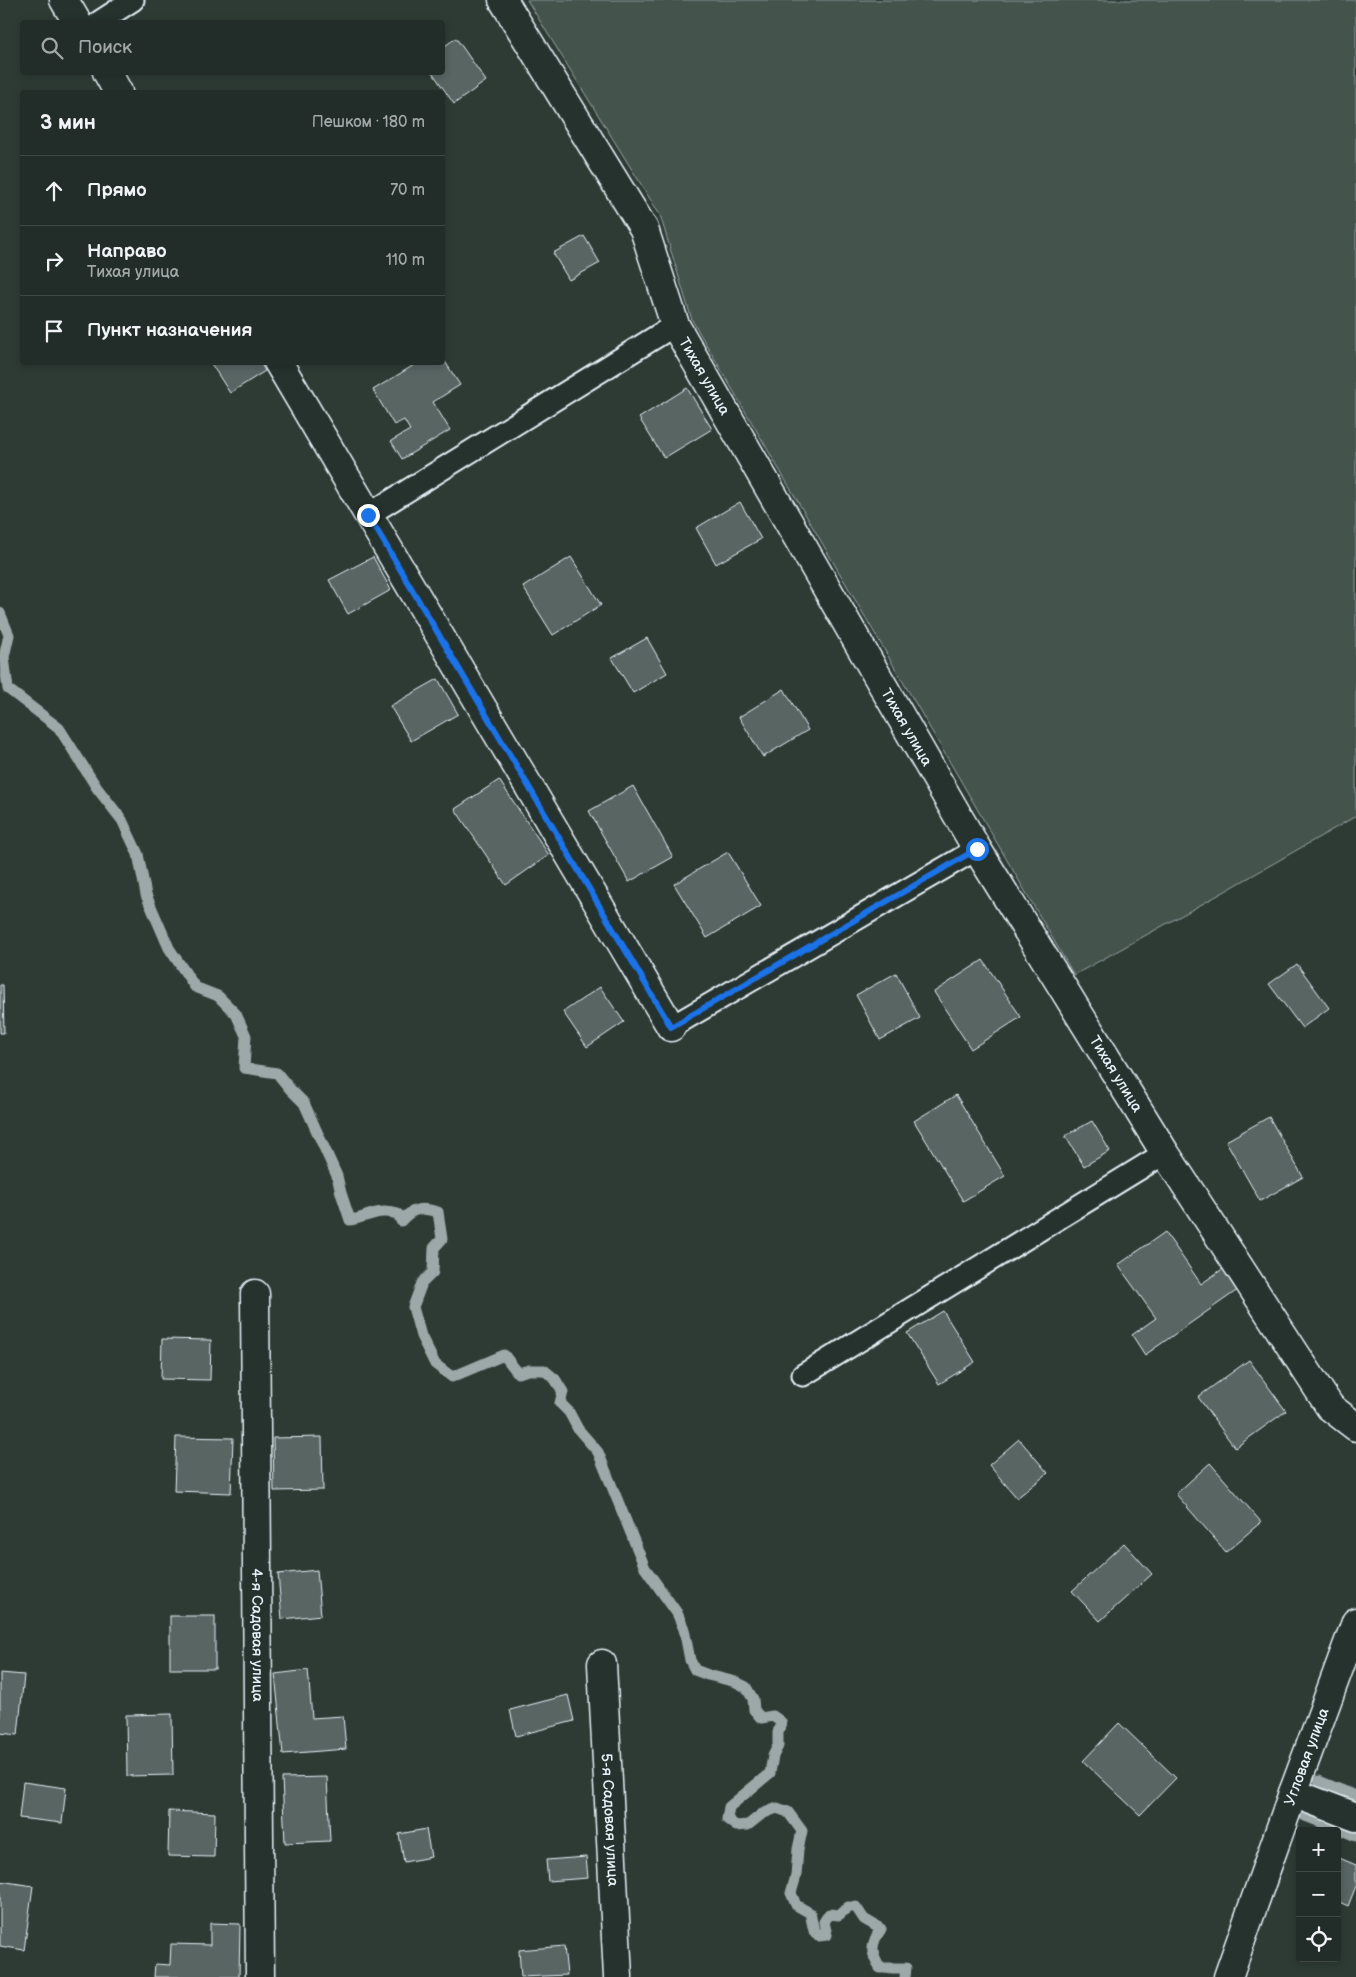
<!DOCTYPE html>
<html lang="ru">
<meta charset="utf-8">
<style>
:root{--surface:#222c28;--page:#2e3834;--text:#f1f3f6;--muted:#a2a7a8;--line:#3f4845}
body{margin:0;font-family:"Balsamiq Sans",sans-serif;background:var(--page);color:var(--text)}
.controls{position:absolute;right:15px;bottom:15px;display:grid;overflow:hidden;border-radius:5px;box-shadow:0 2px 8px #0003}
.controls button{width:45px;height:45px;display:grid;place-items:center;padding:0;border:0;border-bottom:1px solid var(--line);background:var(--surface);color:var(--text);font:25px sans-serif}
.stop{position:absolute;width:15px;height:15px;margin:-11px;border:4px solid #1a73e8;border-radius:50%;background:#fff}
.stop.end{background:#1a73e8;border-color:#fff;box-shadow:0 1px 5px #0008}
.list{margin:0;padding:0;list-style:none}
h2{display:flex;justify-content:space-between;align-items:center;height:65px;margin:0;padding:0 20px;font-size:21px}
h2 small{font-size:16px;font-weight:400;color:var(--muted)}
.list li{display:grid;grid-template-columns:32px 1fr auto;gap:15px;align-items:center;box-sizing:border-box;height:70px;padding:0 20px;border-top:1px solid var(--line)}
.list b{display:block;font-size:19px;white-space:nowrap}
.list p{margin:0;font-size:16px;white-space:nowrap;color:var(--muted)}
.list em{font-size:16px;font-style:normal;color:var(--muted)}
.icon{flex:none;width:28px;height:28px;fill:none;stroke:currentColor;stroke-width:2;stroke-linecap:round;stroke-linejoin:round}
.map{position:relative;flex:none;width:1356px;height:1977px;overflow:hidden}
.search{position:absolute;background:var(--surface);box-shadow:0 2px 8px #0003;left:20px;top:20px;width:425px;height:55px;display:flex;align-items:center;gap:12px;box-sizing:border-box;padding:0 18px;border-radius:5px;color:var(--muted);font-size:19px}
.panel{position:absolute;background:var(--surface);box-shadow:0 2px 8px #0003;left:20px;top:90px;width:425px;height:275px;border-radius:5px}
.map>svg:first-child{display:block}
</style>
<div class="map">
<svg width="1356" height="1977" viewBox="0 0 1356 1977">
<rect width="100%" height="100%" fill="#2e3b35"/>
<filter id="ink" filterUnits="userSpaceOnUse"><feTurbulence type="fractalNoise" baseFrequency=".02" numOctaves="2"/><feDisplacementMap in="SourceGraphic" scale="10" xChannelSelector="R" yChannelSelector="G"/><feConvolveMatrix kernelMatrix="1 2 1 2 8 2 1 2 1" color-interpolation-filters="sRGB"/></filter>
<g filter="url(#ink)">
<polygon fill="#45524e" stroke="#96a2a3" points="527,0 1356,0 1356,816 1222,893 1074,975 692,320 660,215"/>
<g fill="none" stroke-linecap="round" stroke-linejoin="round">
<g stroke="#9da8a9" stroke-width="11">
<path d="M 0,613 L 9,635 L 4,657 L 8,689 L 59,728 L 97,788 L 122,820 L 138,854 L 146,895 L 169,948 L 195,987 L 218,996 L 236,1014 L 246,1036 L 244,1068 L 277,1073 L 290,1089 L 304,1103 L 337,1176 L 341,1193 L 350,1220 C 370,1217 376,1208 398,1214 L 401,1221 C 413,1208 421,1207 438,1212 L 442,1239 L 434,1248 L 433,1272 L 422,1283 L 413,1307 L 421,1336 L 435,1364 L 452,1377 L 504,1355 L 518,1373 L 529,1370 L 544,1370 L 555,1379 L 563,1392 L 560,1403 L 569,1412 L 578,1429 L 598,1452 L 645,1568 L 677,1613 L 684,1629 L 690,1660 L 695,1670 L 708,1675 L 736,1682 L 746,1687 L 753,1699 L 754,1710 L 761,1718 L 773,1716 L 781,1722 L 778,1733 L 778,1746 L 773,1756 L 770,1773 L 729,1807 L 727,1819 L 736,1826 L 748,1825 L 762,1814 L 777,1808 L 788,1812 L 802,1831 L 798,1849 L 796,1876 L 791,1893 L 796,1905 L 810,1913 L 814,1931 L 819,1936 L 827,1935 L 824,1922 L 829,1914 L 839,1915 L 848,1907 L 856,1907 L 864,1919 L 881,1929 C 871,1943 870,1953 880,1968 L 906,1968 L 905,1977"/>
<polyline points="1319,1781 1356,1796"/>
<polyline points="1305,1816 1356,1836"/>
</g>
</g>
<g fill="#596563" stroke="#e8f1f8">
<polygon points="456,38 486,81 454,104 432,72 442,72 442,48"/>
<polygon points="584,236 600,263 569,280 553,253"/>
<polygon points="442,357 460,385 433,402 450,430 402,459 391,441 410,430 404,420 394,425 373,390 419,362 442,362"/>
<polygon points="210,362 260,362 265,371 230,393"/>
<polygon points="687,388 712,429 664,458 639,418"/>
<polygon points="740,502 761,539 716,564 696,528"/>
<polygon points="373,557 391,590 348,614 329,580"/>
<polygon points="571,557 601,605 553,635 523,587"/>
<polygon points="647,638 667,673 633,693 612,658"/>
<polygon points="438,679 458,714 411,741 390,706"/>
<polygon points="784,689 808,730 763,757 739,717"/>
<polygon points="499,780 549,855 506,885 455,809"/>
<polygon points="633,786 673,857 629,882 589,811"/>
<polygon points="728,852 761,906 707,938 674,884"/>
<polygon points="983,960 1021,1017 971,1049 934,992"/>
<polygon points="1297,964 1329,1008 1302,1028 1269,984"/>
<polygon points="896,973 920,1018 880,1040 856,995"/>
<polygon points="0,985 3,985 4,1033 0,1033"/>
<polygon points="600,987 624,1022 587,1047 563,1012"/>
<polygon points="956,1095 1005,1176 963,1201 914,1121"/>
<polygon points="1269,1117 1303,1177 1260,1201 1226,1141"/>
<polygon points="1092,1121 1110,1151 1084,1166 1065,1136"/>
<polygon points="1165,1232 1201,1284 1224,1268 1239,1289 1145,1355 1132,1335 1156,1318 1118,1265"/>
<polygon points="943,1311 975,1362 939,1384 907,1333"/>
<polygon points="162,1339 211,1340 210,1380 161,1379"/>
<polygon points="1249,1360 1286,1411 1235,1448 1198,1397"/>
<polygon points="176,1437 233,1438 231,1493 174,1491"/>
<polygon points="322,1437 323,1490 274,1491 273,1438"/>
<polygon points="1019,1439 1048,1473 1017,1498 989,1465"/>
<polygon points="1210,1463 1261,1522 1226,1552 1176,1494"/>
<polygon points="1124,1543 1152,1574 1100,1621 1072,1591"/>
<polygon points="317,1570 321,1615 282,1619 278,1574"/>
<rect x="170" y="1616" width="45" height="53"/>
<polygon points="308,1670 312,1718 343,1716 346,1749 283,1754 275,1674"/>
<polygon points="0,1673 24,1675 18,1735 0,1733"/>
<polygon points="568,1695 574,1721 516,1736 510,1710"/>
<polygon points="172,1714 173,1775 127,1776 126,1715"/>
<polygon points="1119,1723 1176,1778 1140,1815 1083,1761"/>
<polygon points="327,1777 330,1841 285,1843 282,1778"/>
<polygon points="23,1782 66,1788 62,1823 19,1818"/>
<polygon points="169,1811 215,1813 214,1857 168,1856"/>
<polygon points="426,1829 431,1857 404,1862 399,1834"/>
<polygon points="586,1857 588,1878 548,1881 546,1860"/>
<polygon points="1337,1857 1356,1865 1356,1886 1348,1906 1337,1901"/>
<polygon points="0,1881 33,1886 24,1950 0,1946"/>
<polygon points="210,1923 240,1924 239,1977 154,1977 155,1964 170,1965 171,1944 210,1945"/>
<polygon points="564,1946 567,1975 521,1977 519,1950"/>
</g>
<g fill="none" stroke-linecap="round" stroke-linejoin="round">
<g stroke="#e8f1f8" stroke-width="25">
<g id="lane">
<polyline points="99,22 133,0"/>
<polyline points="368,515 675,325"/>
<polyline points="671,1027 977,849"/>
<polyline points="803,1375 1165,1153"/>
</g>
</g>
<g stroke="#e8f1f8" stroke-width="31">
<g id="street">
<polyline points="64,0 77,22"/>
<path id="s1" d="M 503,0 L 644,229 L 675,325 L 977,849 L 1165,1153 L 1330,1407 L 1356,1427"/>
<polyline points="107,72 118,92"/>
<polyline points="278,362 671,1027"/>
<path id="s2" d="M 255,1294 L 260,1977"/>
<path id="s3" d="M 602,1664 L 618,1977"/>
<polyline points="1293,1793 1356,1817"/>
<path id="s4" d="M 1228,1977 L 1293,1793 L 1356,1622"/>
</g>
</g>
<use href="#lane" stroke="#26332d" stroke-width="21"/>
<use href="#street" stroke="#26332d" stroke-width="28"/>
</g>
</g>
<g fill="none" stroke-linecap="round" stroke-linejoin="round" filter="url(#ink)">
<polyline stroke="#1a73e8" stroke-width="6" points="368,515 671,1027 977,849"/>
</g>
<g text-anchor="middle" stroke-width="4" stroke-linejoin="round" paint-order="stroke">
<g font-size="15" fill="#e8f1f8" stroke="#26332d">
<text dy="5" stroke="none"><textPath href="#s1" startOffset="429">Тихая улица</textPath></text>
<text dy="5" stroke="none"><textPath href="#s1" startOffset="834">Тихая улица</textPath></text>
<text dy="5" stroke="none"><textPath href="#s1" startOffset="1239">Тихая улица</textPath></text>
<text dy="5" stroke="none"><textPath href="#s2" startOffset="341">4-я Садовая улица</textPath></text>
<text dy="5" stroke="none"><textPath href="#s4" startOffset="234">Угловая улица</textPath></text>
<text dy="5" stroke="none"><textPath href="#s3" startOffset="156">5-я Садовая улица</textPath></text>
</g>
</g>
</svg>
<div class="controls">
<button>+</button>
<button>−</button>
<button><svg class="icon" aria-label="locate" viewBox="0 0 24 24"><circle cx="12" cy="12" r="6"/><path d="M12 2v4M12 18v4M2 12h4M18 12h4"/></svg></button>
</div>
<div class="stop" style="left:977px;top:849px"></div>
<div class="stop end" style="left:368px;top:515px"></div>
<div class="search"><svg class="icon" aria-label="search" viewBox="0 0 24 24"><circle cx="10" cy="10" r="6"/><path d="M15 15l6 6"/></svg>Поиск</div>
<section class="panel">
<h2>3 мин<small>Пешком · 180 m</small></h2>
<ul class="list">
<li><svg class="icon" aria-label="ahead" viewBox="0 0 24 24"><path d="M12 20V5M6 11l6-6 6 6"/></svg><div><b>Прямо</b></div><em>70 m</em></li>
<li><svg class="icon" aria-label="right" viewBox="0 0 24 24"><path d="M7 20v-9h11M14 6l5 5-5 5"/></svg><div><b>Направо</b><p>Тихая улица</p></div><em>110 m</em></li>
<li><svg class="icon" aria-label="arrive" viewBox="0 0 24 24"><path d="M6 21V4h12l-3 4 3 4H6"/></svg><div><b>Пункт назначения</b></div></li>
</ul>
</section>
</div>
